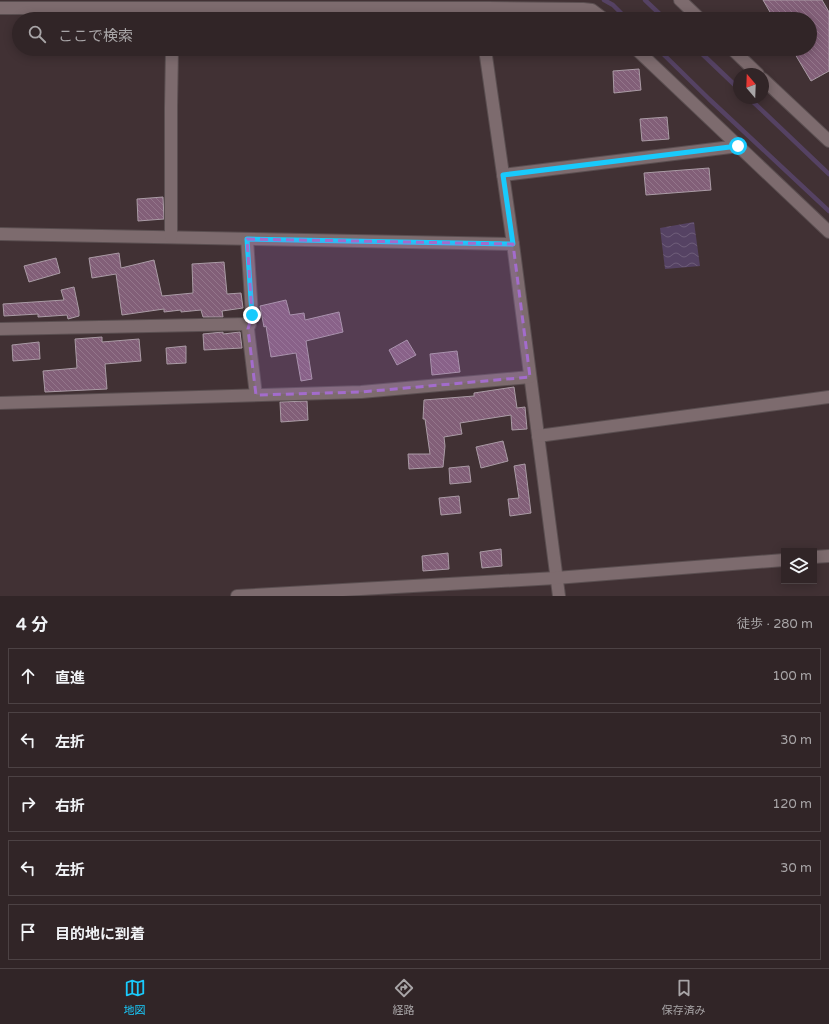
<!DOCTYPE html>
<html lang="ja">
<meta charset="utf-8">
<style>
:root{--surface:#312527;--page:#3d3133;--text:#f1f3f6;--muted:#a8a5a7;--line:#4c4244;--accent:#19cafc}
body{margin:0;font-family:"Varela Round","Noto Sans JP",sans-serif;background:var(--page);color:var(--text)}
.controls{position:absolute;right:12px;bottom:12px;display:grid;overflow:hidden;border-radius:0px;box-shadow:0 2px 10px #0003}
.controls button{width:36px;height:36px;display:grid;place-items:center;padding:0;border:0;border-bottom:1px solid var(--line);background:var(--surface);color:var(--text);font:20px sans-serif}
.compass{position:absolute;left:733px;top:68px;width:36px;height:36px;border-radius:50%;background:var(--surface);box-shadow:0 2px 10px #0003;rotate:341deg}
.stop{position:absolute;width:12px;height:12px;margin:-9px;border:3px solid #19cafc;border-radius:50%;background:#fff}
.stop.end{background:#19cafc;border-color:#fff;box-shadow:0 1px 4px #0008}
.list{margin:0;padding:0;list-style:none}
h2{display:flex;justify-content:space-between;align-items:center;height:52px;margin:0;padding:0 16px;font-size:17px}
h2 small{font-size:13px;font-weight:400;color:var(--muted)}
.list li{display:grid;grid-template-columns:26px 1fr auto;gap:12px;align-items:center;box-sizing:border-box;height:56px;margin:0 8px 8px;padding:0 8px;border:1px solid var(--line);border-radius:0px}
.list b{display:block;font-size:15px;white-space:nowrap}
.list em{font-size:13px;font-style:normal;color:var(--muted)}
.icon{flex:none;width:22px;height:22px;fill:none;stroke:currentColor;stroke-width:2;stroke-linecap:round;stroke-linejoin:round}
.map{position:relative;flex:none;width:829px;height:596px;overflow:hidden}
.search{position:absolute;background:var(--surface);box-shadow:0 2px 10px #0003;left:12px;right:12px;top:12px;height:44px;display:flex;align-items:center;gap:10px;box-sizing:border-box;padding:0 14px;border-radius:22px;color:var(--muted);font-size:15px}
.sheet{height:372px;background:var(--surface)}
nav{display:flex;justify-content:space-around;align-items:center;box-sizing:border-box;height:56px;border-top:1px solid var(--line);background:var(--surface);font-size:11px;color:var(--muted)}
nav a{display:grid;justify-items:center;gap:2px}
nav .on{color:var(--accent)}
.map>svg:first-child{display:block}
</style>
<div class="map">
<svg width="829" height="596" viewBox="0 0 829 596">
<defs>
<pattern id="water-waves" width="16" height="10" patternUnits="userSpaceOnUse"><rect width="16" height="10" fill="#554263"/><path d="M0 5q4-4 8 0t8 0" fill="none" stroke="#6e5d79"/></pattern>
<pattern id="building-back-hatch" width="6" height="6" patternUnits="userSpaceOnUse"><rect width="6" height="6" fill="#825f78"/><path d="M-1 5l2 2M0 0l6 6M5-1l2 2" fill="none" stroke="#94768b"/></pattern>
</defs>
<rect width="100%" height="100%" fill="#413134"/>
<polygon fill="url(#water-waves)" points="694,222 700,266 665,269 660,228"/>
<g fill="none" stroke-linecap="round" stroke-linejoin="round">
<g stroke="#554263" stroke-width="4.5">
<polyline points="604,0 613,5 627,19"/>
<polyline points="645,0 665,19"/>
<polyline points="658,49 709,99 829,211"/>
<polyline points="697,49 739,89"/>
<polyline points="749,98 829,174"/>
</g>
</g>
<g fill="url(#building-back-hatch)" stroke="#aa9ba5">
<polygon points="763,0 822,0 829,12 829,71 811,81 792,49 810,49 810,19 774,19"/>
<polygon points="639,69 641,90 614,93 613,71"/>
<polygon points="667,117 669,139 642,141 640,119"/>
<polygon points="709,168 711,190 646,195 644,173"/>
<polygon points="163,197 164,219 138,221 137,199"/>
<polygon points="119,253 121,268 154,260 162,296 193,293 192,264 224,262 227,294 241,293 243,308 222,311 223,317 203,317 201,310 181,312 181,310 164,312 164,309 122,315 116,274 92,278 89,258"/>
<polygon points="56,258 60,273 29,282 24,266"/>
<polygon points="74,287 79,311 79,316 68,319 67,315 38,317 38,314 4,316 3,304 64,300 61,290"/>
<polygon points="286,300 290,315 304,313 305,320 339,312 343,332 306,341 312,379 301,381 296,353 271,357 266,326 264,327 260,306"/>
<polygon points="223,332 223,334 240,332 242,348 204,350 203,334"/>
<polygon points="102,337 102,342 139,339 141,361 105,364 107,389 45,392 43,371 77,368 75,339"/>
<polygon points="407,340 416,355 397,365 389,350"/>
<polygon points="39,342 40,359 13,361 12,345"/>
<polygon points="186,346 186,363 167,364 166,348"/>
<polygon points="457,351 460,372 432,375 430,354"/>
<polygon points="514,387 517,408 525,407 527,429 512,430 511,415 460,423 462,434 444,437 445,446 443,467 409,469 408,454 430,454 425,419 423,419 424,400 474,396 474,393"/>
<polygon points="307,401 308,420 281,422 280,402"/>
<polygon points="503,441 508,461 481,468 476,447"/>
<polygon points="525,464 531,513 510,516 508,499 519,498 514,466"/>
<polygon points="469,466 471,482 450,484 449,468"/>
<polygon points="459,496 461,513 441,515 439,498"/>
<polygon points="501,549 502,566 482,568 480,552"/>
<polygon points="448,553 449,569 423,571 422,556"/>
</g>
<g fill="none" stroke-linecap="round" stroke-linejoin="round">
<g stroke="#5a4e50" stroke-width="14">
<g id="minor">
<polyline points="680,0 700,19"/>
<polyline points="0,8 488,8 583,9 592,10 604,19"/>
<polyline points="485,49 513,244 559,596"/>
<polyline points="636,49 829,232"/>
<polyline points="732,49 758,74"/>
<polyline points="763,79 829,141"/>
<polyline points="503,175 739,146"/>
<polyline points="0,234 513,244"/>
<polyline points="171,237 171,107 172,49"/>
<polyline points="247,239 252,315 248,329 256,395"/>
<polyline points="0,329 250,324"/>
<polyline points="0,403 361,392 530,377"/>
<polyline points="538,436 829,397"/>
<polyline points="814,557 829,556"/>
<polyline points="237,596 556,578 784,560"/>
</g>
</g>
<use href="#minor" stroke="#7d6b6e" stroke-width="12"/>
</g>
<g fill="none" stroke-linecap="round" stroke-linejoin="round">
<polyline stroke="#19cafc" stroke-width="5" points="252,315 247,239 513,244 503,175 738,146"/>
</g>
<path fill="#a36ccc" fill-opacity="0.2" stroke="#a36ccc" stroke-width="3" stroke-dasharray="8 5" stroke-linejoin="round" d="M 247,239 L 513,244 L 530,377 L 361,392 L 256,395 L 248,329 L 252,315 Z"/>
</svg>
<div class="controls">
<button><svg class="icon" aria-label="layers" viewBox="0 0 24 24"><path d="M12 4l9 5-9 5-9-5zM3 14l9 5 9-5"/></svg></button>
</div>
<svg class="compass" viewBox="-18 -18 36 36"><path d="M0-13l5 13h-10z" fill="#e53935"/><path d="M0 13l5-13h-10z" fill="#a8a5a7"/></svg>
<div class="stop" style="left:738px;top:146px"></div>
<div class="stop end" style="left:252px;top:315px"></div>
<div class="search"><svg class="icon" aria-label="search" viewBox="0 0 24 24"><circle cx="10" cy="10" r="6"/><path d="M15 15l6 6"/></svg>ここで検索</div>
</div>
<section class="sheet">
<h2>4 分<small>徒歩 · 280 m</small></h2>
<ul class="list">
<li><svg class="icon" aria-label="ahead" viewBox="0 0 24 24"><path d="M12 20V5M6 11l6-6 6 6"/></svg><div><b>直進</b></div><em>100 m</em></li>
<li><svg class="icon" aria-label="left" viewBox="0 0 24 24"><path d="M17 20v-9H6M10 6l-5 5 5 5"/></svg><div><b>左折</b></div><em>30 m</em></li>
<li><svg class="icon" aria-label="right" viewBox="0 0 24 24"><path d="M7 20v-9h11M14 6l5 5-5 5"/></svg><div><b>右折</b></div><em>120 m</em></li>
<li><svg class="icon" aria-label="left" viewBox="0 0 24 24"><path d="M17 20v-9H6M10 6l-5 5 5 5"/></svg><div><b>左折</b></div><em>30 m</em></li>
<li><svg class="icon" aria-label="arrive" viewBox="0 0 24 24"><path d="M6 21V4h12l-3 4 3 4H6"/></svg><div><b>目的地に到着</b></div></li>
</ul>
</section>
<nav>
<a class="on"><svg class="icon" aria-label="map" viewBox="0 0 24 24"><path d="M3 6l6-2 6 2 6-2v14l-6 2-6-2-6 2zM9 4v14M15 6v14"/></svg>地図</a>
<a><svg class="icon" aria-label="directions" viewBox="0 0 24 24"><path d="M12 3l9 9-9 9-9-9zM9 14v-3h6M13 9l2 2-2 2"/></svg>経路</a>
<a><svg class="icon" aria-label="saved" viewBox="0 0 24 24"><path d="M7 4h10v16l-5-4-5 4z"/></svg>保存済み</a>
</nav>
